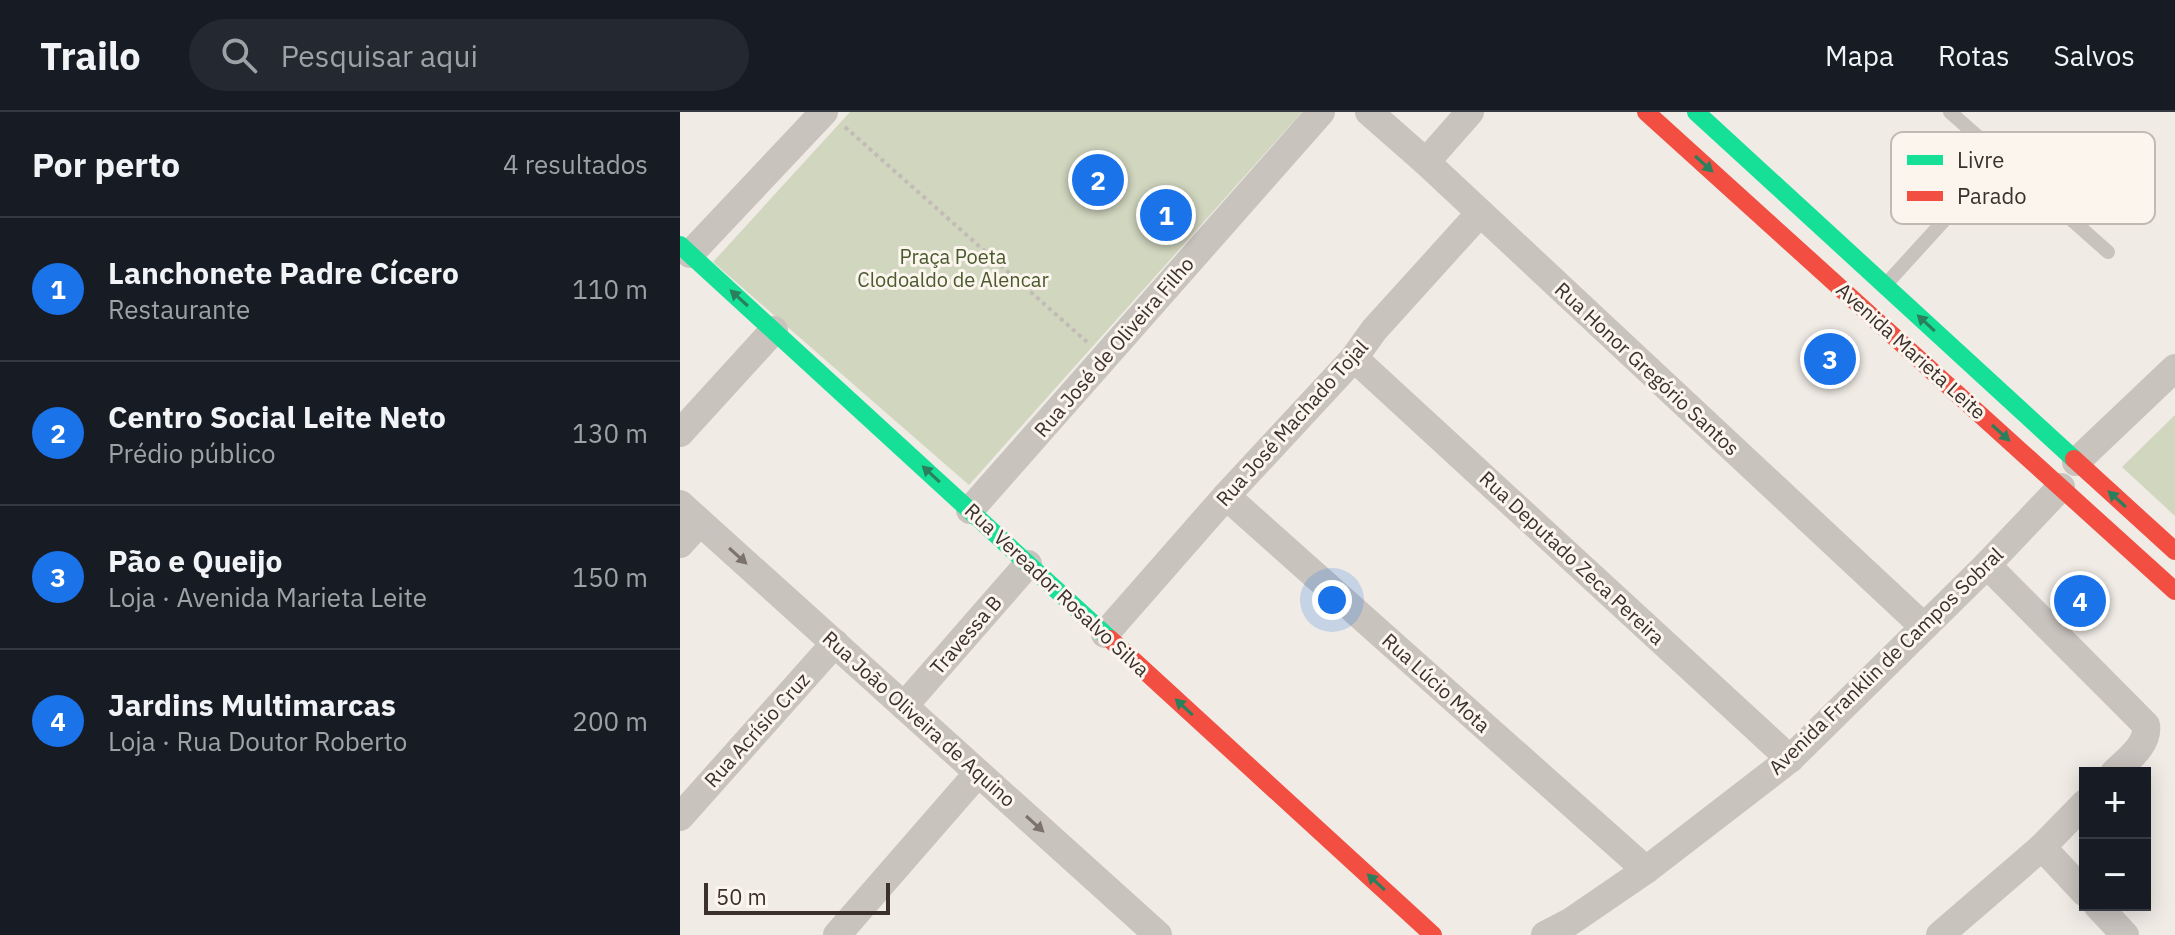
<!DOCTYPE html>
<html lang="pt">
<meta charset="utf-8">
<style>
:root{--surface:#171b24;--page:#242831;--text:#f1f3f6;--muted:#9ea1a6;--line:#363941;--accent:#1a73e8}
body{margin:0;font-family:"IBM Plex Sans",sans-serif;background:var(--page);color:var(--text)}
.controls{position:absolute;right:24px;bottom:24px;display:grid;overflow:hidden;border-radius:0px;box-shadow:0 4px 20px #0003}
.controls button{width:72px;height:72px;display:grid;place-items:center;padding:0;border:0;border-bottom:2px solid var(--line);background:var(--surface);color:var(--text);font:40px sans-serif}
.scale{position:absolute;left:24px;bottom:20px;width:186px;box-sizing:border-box;padding-left:8px;border:4px solid #3b302b;border-top:0;font-size:22px;line-height:28px;white-space:nowrap;color:#3b302b;-webkit-text-stroke:6px #fbf5ee;paint-order:stroke}
.you{position:absolute;left:652px;top:488px;width:28px;height:28px;margin:-20px;border:6px solid #fff;border-radius:50%;background:#1a73e8;box-shadow:0 0 0 12px #1a73e833}
.badge{display:grid;place-items:center;width:52px;height:52px;border-radius:50%;background:var(--accent);color:#fff;font-size:26px;font-weight:700}
.pin{position:absolute;translate:-50% -50%;border:4px solid #fff;box-shadow:0 2px 8px #0006}
.list{margin:0;padding:0;list-style:none}
h2{display:flex;justify-content:space-between;align-items:center;height:104px;margin:0;padding:0 32px;font-size:34px}
h2 small{font-size:26px;font-weight:400;color:var(--muted)}
.list li{display:grid;grid-template-columns:52px 1fr auto;gap:24px;align-items:center;box-sizing:border-box;height:144px;padding:0 32px;border-top:2px solid var(--line)}
.list b{display:block;font-size:30px;white-space:nowrap}
.list p{margin:0;font-size:26px;white-space:nowrap;color:var(--muted)}
.list em{font-size:26px;font-style:normal;color:var(--muted)}
.icon{flex:none;width:44px;height:44px;fill:none;stroke:currentColor;stroke-width:2;stroke-linecap:round;stroke-linejoin:round}
.map{position:relative;flex:none;width:1495px;height:823px;overflow:hidden}
header{display:flex;align-items:center;gap:48px;box-sizing:border-box;height:112px;padding:0 40px;background:var(--surface);border-bottom:2px solid var(--line)}
header strong{font-size:38px}
nav{display:flex;gap:44px;margin-inline-start:auto;font-size:28px}
.search{width:560px;height:72px;background:var(--page);display:flex;align-items:center;gap:20px;box-sizing:border-box;padding:0 28px;border-radius:44px;color:var(--muted);font-size:30px}
main{display:flex}
aside{flex:1;background:var(--surface)}
.map>svg:first-child{display:block}
</style>
<header>
<strong>Trailo</strong>
<div class="search"><svg class="icon" aria-label="search" viewBox="0 0 24 24"><circle cx="10" cy="10" r="6"/><path d="M15 15l6 6"/></svg>Pesquisar aqui</div>
<nav><a>Mapa</a><a>Rotas</a><a>Salvos</a></nav>
</header>
<main>
<aside>
<h2>Por perto<small>4 resultados</small></h2>
<ul class="list">
<li><span class="badge">1</span><div><b>Lanchonete Padre Cícero</b><p>Restaurante</p></div><em>110 m</em></li>
<li><span class="badge">2</span><div><b>Centro Social Leite Neto</b><p>Prédio público</p></div><em>130 m</em></li>
<li><span class="badge">3</span><div><b>Pão e Queijo</b><p>Loja · Avenida Marieta Leite</p></div><em>150 m</em></li>
<li><span class="badge">4</span><div><b>Jardins Multimarcas</b><p>Loja · Rua Doutor Roberto</p></div><em>200 m</em></li>
</ul>
</aside>
<div class="map">
<svg width="1495" height="823" viewBox="0 0 1495 823">
<rect width="100%" height="100%" fill="#f0ebe5"/>
<g fill="#d1d6bf">
<polygon points="170,0 622,0 289,373 33,150"/>
<polygon points="1495,303 1495,404 1442,355"/>
</g>
<g fill="none" stroke-linecap="round" stroke-linejoin="round">
<polyline stroke="#c2bbb6" stroke-width="4" stroke-dasharray="4 4" stroke-linecap="butt" points="165,15 407,230"/>
<g stroke="#c9c3be" stroke-width="14">
<polyline points="1270,0 1428,140"/>
<polyline points="1208,170 1321,46"/>
</g>
<g stroke="#c9c3be" stroke-width="28">
<polyline points="689,0 746,50 1244,515"/>
<polyline points="746,50 790,0"/>
<polyline points="10,142 144,0"/>
<polyline points="674,246 1110,647"/>
<polyline points="0,321 94,218"/>
<polyline points="1396,350 1495,256"/>
<polyline points="546,384 966,758"/>
<polyline points="0,392 478,823"/>
<polyline points="290,398 641,0"/>
<polyline points="0,432 20,410"/>
<path d="M 1307,453 L 1466,613 C 1469,633 1447,648 1434,661"/>
<polyline points="425,522 546,384 674,246 694,218 800,101"/>
<polyline points="224,594 348,452"/>
<polyline points="0,705 155,531"/>
<polyline points="1362,735 1405,781"/>
<polyline points="1417,793 1445,823"/>
<polyline points="157,823 298,661"/>
<polyline points="865,823 890,810 966,758 1110,647 1307,453 1381,375"/>
<polyline points="1260,823 1362,735 1405,691"/>
</g>
<g stroke="#16e098" stroke-width="18">
<polyline points="1016,0 1394,347"/>
<polyline points="0,133 430,527"/>
</g>
<g stroke="#f24e42" stroke-width="18">
<polyline points="966,0 1495,479"/>
<polyline points="1394,347 1495,439"/>
<polyline points="430,527 753,823"/>
</g>
</g>
<defs><path id="oneway-solid" d="M-6-.8H1V-3.2L6.5 0L1 3.2V.8H-6Z" transform="scale(2)"/></defs>
<g fill="#2a7f5c">
<use href="#oneway-solid" transform="translate(1024 52) rotate(42)"/>
<use href="#oneway-solid" transform="translate(59 186) rotate(-138)"/>
<use href="#oneway-solid" transform="translate(1246 211) rotate(-137)"/>
<use href="#oneway-solid" transform="translate(1321 321) rotate(42)"/>
<use href="#oneway-solid" transform="translate(251 362) rotate(-137)"/>
<use href="#oneway-solid" transform="translate(1437 387) rotate(-138)"/>
<use href="#oneway-solid" transform="translate(504 595) rotate(-137)"/>
<use href="#oneway-solid" transform="translate(696 770) rotate(-137)"/>
</g>
<g fill="#7b726d">
<use href="#oneway-solid" transform="translate(58 444) rotate(42)"/>
<use href="#oneway-solid" transform="translate(355 712) rotate(42)"/>
</g>
<g text-anchor="middle" stroke-width="6" stroke-linejoin="round" paint-order="stroke">
<g font-size="20" fill="#4a5a2e" stroke="#fbf5ee">
<text x="273" y="152">Praça Poeta<tspan x="273" dy="23">Clodoaldo de Alencar</tspan></text>
</g>
<g font-size="20" fill="#3b302b" stroke="#fbf5ee">
<text transform="translate(434 235) rotate(-49)" y="7">Rua José de Oliveira Filho</text>
<text transform="translate(1231 239) rotate(42)" y="7">Avenida Marieta Leite</text>
<text transform="translate(967 257) rotate(43)" y="7">Rua Honor Gregório Santos</text>
<text transform="translate(612 311) rotate(-48)" y="7">Rua José Machado Tojal</text>
<text transform="translate(892 446) rotate(43)" y="7">Rua Deputado Zeca Pereira</text>
<text transform="translate(377 478) rotate(43)" y="7">Rua Vereador Rosalvo Silva</text>
<text transform="translate(286 523) rotate(-49)" y="7">Travessa B</text>
<text transform="translate(1206 549) rotate(-44)" y="7">Avenida Franklin de Campos Sobral</text>
<text transform="translate(756 571) rotate(42)" y="7">Rua Lúcio Mota</text>
<text transform="translate(239 607) rotate(42)" y="7">Rua João Oliveira de Aquino</text>
<text transform="translate(77 618) rotate(-48)" y="7">Rua Acrísio Cruz</text>
</g>
</g>
<rect x="1211" y="20" width="264" height="92" rx="12" fill="#fbf5ee" stroke="#c1bab4" stroke-width="2"/>
<rect x="1227" y="43" width="36" height="10" fill="#16e098"/>
<rect x="1227" y="79" width="36" height="10" fill="#f24e42"/>
<g font-size="22" fill="#3b302b">
<text x="1277" y="56">Livre</text>
<text x="1277" y="92">Parado</text>
</g>
</svg>
<div class="controls">
<button>+</button>
<button>−</button>
</div>
<div class="scale">50 m</div>
<div class="you"></div>
<div class="pin badge" style="left:486px;top:103px">1</div>
<div class="pin badge" style="left:418px;top:68px">2</div>
<div class="pin badge" style="left:1150px;top:247px">3</div>
<div class="pin badge" style="left:1400px;top:489px">4</div>
</div>
</main>
